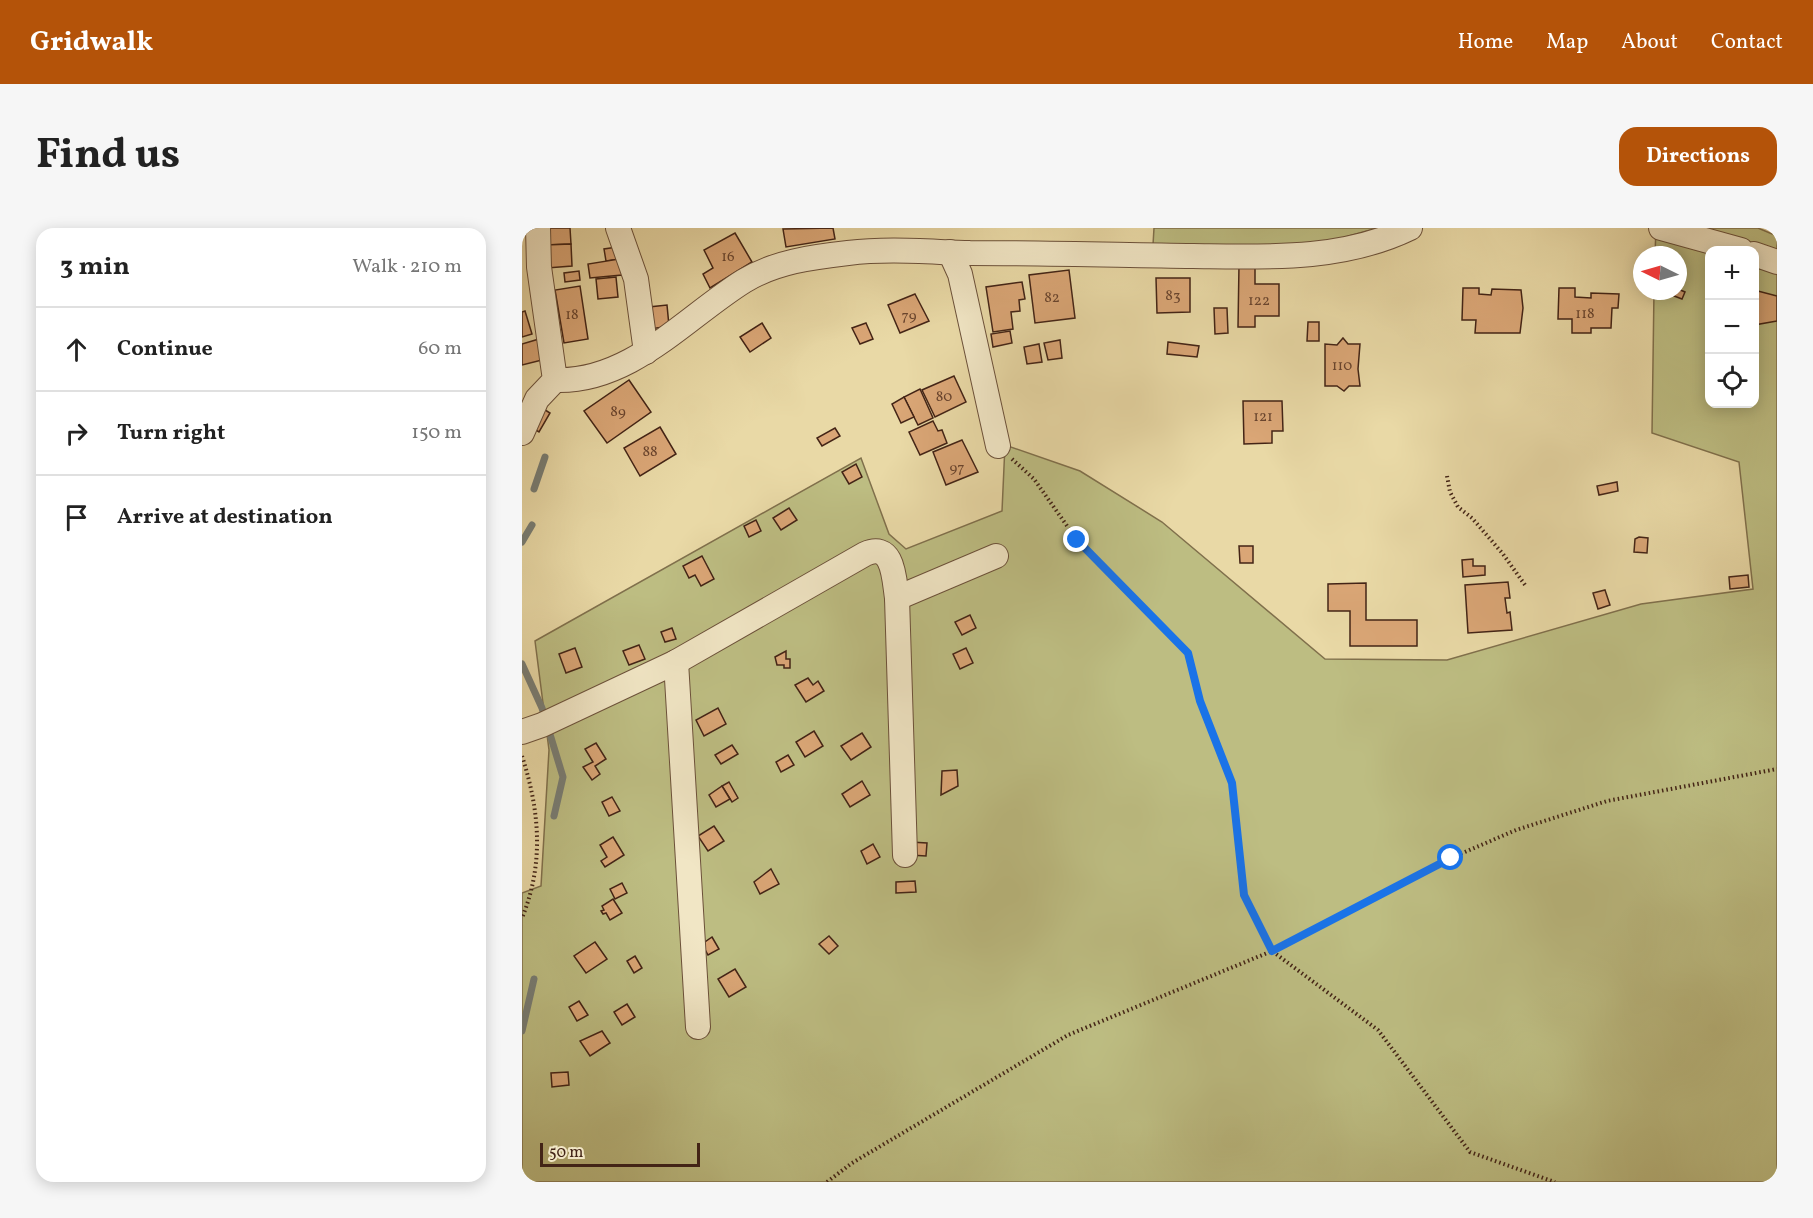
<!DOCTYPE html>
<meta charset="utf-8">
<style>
:root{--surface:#fff;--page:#f6f6f6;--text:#222;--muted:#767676;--line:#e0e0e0;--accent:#b45309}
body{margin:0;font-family:Vollkorn,serif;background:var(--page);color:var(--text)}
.controls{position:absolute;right:18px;top:18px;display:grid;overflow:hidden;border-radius:12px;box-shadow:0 3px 15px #0003}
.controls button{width:54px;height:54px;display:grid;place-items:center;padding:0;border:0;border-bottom:2px solid var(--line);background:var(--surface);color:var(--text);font:30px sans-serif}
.compass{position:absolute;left:1111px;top:18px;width:54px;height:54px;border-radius:50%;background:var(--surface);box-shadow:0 3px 15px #0003;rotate:275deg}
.scale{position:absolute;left:18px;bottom:15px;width:160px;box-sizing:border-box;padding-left:6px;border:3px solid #432416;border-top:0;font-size:16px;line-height:21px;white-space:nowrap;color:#432416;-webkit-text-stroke:4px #f1e6c5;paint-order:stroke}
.stop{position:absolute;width:18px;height:18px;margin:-14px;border:4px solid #1a73e8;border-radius:50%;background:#fff}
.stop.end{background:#1a73e8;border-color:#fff;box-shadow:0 2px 6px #0008}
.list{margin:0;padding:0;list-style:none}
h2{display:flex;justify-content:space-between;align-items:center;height:78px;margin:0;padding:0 24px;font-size:26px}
h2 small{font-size:20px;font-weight:400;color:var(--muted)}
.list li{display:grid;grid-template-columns:39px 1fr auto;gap:18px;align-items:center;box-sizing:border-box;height:84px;padding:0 24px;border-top:2px solid var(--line)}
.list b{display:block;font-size:22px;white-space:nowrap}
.list em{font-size:20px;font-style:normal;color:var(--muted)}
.icon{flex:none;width:33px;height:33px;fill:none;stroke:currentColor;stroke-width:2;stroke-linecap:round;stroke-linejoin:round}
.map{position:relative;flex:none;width:1255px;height:954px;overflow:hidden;border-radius:18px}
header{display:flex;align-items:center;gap:36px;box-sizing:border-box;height:84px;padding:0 30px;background:var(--accent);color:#fff}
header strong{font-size:28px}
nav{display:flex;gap:33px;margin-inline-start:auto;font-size:21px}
.intro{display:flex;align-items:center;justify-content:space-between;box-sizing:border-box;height:144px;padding:0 36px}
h1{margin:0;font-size:42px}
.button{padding:15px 27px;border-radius:18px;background:var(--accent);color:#fff;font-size:21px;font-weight:700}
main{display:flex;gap:36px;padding:0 36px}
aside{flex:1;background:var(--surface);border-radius:18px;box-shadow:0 3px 15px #0003}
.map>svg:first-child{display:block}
</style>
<header>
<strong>Gridwalk</strong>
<nav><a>Home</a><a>Map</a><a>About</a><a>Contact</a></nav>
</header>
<div class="intro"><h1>Find us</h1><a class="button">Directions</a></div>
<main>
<aside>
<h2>3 min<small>Walk · 210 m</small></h2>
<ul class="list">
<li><svg class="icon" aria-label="ahead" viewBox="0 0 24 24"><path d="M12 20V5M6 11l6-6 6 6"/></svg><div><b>Continue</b></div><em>60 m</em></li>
<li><svg class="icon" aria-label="right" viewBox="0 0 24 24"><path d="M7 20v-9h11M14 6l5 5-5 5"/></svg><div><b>Turn right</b></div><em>150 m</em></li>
<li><svg class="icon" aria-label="arrive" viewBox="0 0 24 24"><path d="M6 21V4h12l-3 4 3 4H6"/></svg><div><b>Arrive at destination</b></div></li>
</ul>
</aside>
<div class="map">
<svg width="1255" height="954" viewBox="0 0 1255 954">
<rect width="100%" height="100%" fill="#e9d9a6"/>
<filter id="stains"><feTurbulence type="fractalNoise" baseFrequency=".00333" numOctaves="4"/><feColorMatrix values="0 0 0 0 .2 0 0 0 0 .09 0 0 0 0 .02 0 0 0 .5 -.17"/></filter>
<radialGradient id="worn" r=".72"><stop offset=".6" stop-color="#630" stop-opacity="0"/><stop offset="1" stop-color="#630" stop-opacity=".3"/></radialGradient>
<g fill="#bdbd82" stroke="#80704c" stroke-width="1.5" fill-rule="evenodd">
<polygon points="632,0 855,0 806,14 714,19 631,17"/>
<path d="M 1134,0 L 1236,0 L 1255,8 L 1255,954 L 0,954 L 0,665 L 19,658 L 27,522 L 13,413 L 339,230 L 367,306 L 384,321 L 480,283 L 483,217 L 558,243 L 640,294 L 803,431 L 925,432 L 1119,376 L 1231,361 L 1217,234 L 1130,205 L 1132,63 L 1156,63 L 1156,27 L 1133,27 ZM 1188,22 L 1232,22 L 1232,176 L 1188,176 Z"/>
</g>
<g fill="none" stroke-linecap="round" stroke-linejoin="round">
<g stroke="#787d74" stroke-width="7">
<polyline points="12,261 23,229"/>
<polyline points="0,314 10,297"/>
<polyline points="0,436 20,480 41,549 32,588"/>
<polyline points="0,803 12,751"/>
</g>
</g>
<g fill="#daa676" stroke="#432416" stroke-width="1.5">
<polygon points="22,0 48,0 49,16 23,17"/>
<polygon points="311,0 313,11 264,19 261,1"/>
<polygon points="213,5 230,34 188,60 181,46 191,40 182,22"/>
<polygon points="49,16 50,38 25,40 23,17"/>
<polygon points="95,19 97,31 84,33 82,21"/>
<polygon points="97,31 100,47 68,50 66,36"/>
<polygon points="717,37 733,38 733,56 757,56 757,88 733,88 733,99 716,99"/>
<polygon points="547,42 553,90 513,95 507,47"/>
<polygon points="57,43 58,52 43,54 42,45"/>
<polygon points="94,49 96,69 76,71 74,51"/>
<polygon points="634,50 668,50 668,84 635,85"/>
<polygon points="500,54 503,71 497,72 498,83 489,84 491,101 471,104 464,59"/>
<polygon points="58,58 66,111 42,115 33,62"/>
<polygon points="941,60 957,60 957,66 969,67 970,61 999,62 1001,80 998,105 953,105 954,92 940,92"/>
<polygon points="1037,60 1053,60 1053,69 1069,70 1069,65 1097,66 1096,80 1090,80 1089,100 1069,100 1069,105 1050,105 1050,91 1036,91"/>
<polygon points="1156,61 1163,64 1160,71 1139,63"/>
<polygon points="1232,62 1255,68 1255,93 1232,97"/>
<polygon points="393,66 407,93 378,105 366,77"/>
<polygon points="145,77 147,98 129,101 127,79"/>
<polygon points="692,80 705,80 706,105 693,106"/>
<polygon points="3,83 10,106 0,109 0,84"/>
<polygon points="786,94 797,94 797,113 785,113"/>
<polygon points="240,95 249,110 228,124 218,109"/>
<polygon points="344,95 351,111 338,116 330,100"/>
<polygon points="488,103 490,115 471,119 469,106"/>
<polygon points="821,110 826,116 838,116 836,141 838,158 827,158 822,163 815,158 803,158 803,116 815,117"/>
<polygon points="17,111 24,131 0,137 0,116"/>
<polygon points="538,112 540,130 526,132 522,115"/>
<polygon points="646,114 677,118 675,129 645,126"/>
<polygon points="517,116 520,134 505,136 502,119"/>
<polygon points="432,148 444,174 413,189 400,162"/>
<polygon points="107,152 129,184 85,215 62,183"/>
<polygon points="398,161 411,190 396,197 382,169"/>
<polygon points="382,169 392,189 379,195 370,176"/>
<polygon points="721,173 760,173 761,203 750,203 750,215 722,216"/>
<polygon points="20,180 28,185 17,204 9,199"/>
<polygon points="411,193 416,203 420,202 425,215 398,227 387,204"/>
<polygon points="138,199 154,226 118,248 102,220"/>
<polygon points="313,200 318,208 300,218 295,210"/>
<polygon points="440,212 456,244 424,257 411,224"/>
<polygon points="334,236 340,249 327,256 320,244"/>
<polygon points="1095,254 1096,263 1077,267 1075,258"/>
<polygon points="267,280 275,292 259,302 251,290"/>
<polygon points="234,292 239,303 227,309 222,298"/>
<polygon points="1117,309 1126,310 1125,325 1112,324 1113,311"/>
<polygon points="717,318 731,318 731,335 718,335"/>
<polygon points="180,328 192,351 179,358 173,347 167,350 161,338"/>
<polygon points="951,331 951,338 963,338 963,347 941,349 940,332"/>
<polygon points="1226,347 1227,359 1208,361 1207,349"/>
<polygon points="986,354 988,370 983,370 985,385 988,384 990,402 946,405 943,357"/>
<polygon points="844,355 844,392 895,392 895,418 828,418 828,383 806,383 806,356"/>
<polygon points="1083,362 1088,377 1076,381 1071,365"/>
<polygon points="448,387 454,400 440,407 433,394"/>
<polygon points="150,400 154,411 143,414 139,404"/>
<polygon points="117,417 123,431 107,437 101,423"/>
<polygon points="53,420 60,439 44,445 37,426"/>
<polygon points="444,420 451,435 438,441 431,426"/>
<polygon points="264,423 264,431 268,431 268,440 262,440 262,437 255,437 253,429"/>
<polygon points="286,450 291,457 296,453 302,463 284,474 273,457"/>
<polygon points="196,480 204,496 182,508 174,492"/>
<polygon points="292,503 301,518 283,529 274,514"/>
<polygon points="340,505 349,519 329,532 319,518"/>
<polygon points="74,515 84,531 73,538 78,546 70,552 61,539 71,534 63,521"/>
<polygon points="210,517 216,526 199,536 193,527"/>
<polygon points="266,527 272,537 259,544 254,534"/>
<polygon points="435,542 436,558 419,567 420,543"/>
<polygon points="340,553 348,567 328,579 320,566"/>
<polygon points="207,554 216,570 210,574 200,558"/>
<polygon points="200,558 208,571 194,579 187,567"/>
<polygon points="90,569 98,583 87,588 80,574"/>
<polygon points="192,598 202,613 186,623 176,608"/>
<polygon points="91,609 102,627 83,639 79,633 85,629 78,617"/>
<polygon points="388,614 405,615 404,628 388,627"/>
<polygon points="351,616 358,629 345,636 339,623"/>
<polygon points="249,641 257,656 238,666 232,654"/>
<polygon points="393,653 394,664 374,665 374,654"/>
<polygon points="100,655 105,665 93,671 88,661"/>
<polygon points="91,671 100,685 88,692 84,685 81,686 79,683 82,682 80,678"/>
<polygon points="307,708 316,718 307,726 297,716"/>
<polygon points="190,709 197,721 186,727 180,716"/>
<polygon points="73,714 85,731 64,745 52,728"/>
<polygon points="113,728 120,740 112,745 105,733"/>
<polygon points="213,741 224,759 207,769 196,751"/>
<polygon points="57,773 66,787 55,793 47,779"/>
<polygon points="105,776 113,789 100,797 92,784"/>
<polygon points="80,803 88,815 68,828 58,813"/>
<polygon points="46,844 47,857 30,859 29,845"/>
</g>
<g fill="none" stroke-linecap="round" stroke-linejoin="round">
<g stroke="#6c513a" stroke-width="26">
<g id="minor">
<polyline points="96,0 114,51 124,124"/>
<polyline points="1139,0 1219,22"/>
<polyline points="428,24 438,46 476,218"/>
<polyline points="1232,26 1255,34"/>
<path d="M 33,152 C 108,155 164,89 222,53 C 253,34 290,29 326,25 C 367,20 408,24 448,25 C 522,25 596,27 671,28 C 744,29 820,33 888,0"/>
<polyline points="0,205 15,171 33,152 17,39 16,0"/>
<polyline points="375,370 474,328"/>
<polyline points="154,434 176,799"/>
<path d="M 0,504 L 20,497 L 154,434 L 343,326 C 372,313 372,351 375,370 L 383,627"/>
</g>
</g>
<g stroke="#432416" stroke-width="4" stroke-dasharray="1.5 3" stroke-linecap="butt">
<polyline points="490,231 512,251 555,312 665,425 678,473 710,555 722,667 750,723 856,802 948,924 1033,954"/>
<polyline points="925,248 928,264 936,279 950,290 981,326 1003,357"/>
<path d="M 0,528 C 18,584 22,636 0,690"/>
<polyline points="305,954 330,935 546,807 750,723 929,630 994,602 1085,573 1255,541"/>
</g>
<use href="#minor" stroke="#f1e6c5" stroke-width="24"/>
</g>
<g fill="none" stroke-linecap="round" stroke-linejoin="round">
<polyline stroke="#1a73e8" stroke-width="8" points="555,312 666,425 678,473 710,555 722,667 750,723 929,630"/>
</g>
<g text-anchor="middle" stroke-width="4.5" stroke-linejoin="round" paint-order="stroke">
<g font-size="15" fill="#69442e">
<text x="206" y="33">16</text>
<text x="651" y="72">83</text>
<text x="530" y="74">82</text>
<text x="737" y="77">122</text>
<text x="1063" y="90">118</text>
<text x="50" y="91">18</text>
<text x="387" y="92">79</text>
<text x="820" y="142">110</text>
<text x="422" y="173">80</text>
<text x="96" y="188">89</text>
<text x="741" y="193">121</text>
<text x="128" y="228">88</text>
<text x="435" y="244">97</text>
</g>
</g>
<rect width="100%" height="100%" filter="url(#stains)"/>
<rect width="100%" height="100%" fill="url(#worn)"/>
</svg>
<div class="controls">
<button>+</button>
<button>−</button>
<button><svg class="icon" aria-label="locate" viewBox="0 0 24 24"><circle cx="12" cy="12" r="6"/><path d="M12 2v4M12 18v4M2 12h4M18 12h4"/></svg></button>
</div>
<svg class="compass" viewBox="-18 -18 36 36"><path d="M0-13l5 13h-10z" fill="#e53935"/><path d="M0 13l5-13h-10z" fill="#767676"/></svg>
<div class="scale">50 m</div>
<div class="stop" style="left:929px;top:630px"></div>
<div class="stop end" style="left:555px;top:312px"></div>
</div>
</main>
